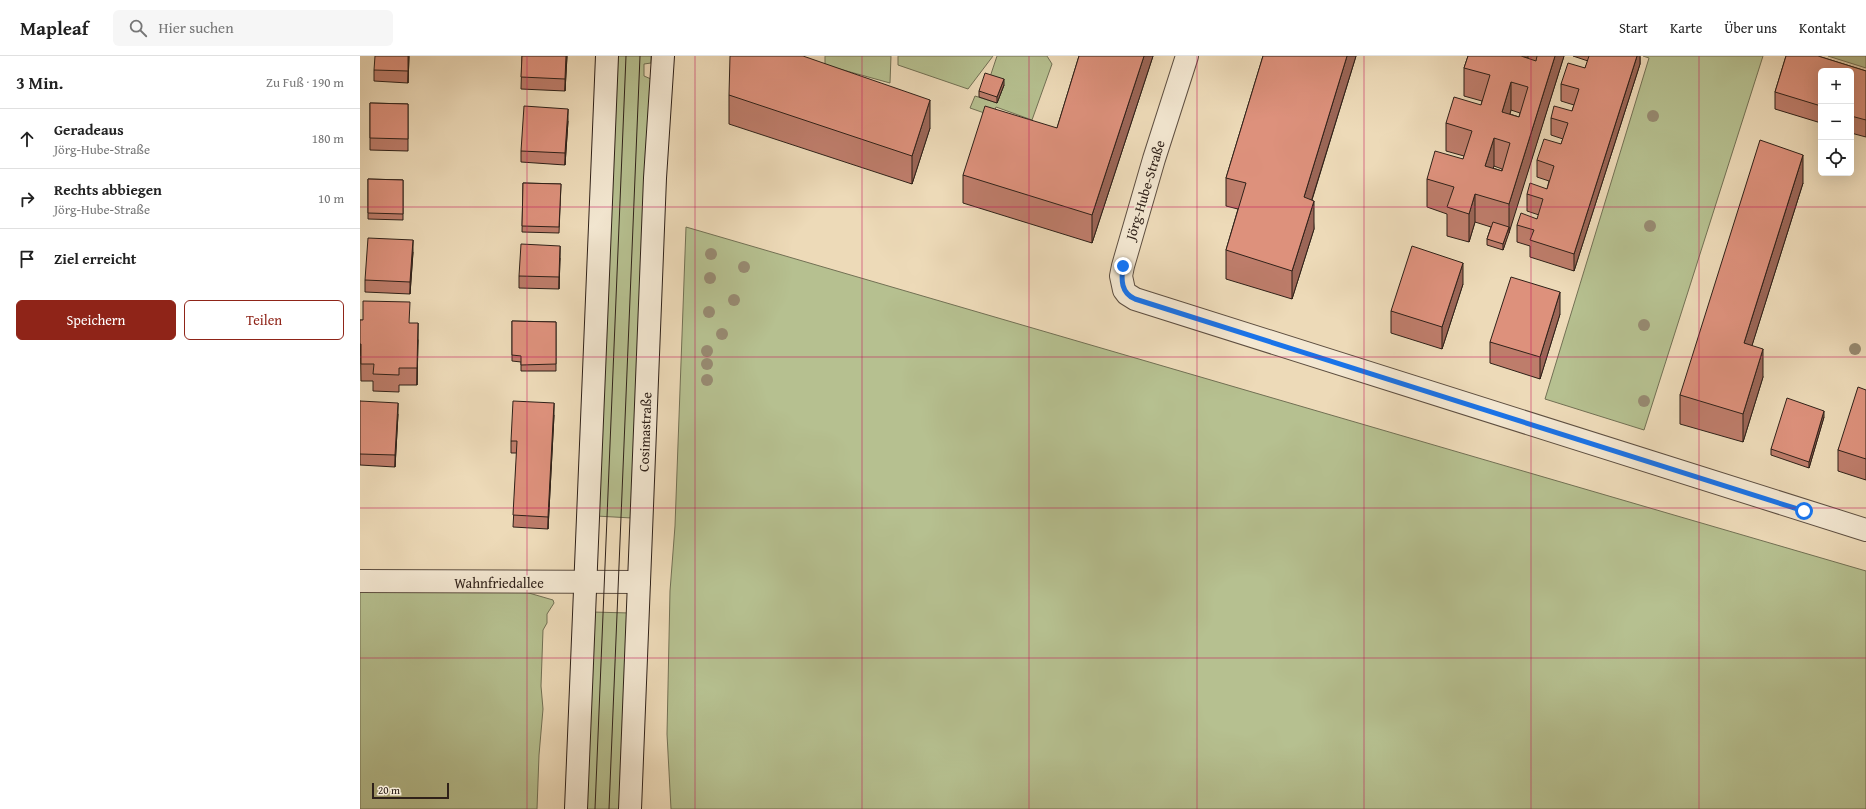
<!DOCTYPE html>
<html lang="de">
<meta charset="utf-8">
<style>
:root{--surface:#fff;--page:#f6f6f6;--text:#222;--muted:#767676;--line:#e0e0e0;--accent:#8f2418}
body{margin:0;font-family:"Gentium Book Plus",serif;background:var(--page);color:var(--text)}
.controls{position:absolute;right:12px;top:12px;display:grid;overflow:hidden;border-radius:6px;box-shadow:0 4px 16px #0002}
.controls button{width:36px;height:36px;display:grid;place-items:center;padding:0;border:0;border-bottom:1px solid var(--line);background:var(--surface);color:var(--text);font:20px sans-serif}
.scale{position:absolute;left:12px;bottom:10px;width:77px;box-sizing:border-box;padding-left:4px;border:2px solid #2f2119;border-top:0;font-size:11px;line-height:14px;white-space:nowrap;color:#2f2119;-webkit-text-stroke:3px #f3e7d1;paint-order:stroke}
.stop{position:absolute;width:12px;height:12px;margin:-9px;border:3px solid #1a73e8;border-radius:50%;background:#fff}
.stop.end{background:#1a73e8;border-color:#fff;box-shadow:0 1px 4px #0008}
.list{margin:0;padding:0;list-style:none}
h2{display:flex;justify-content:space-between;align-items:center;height:52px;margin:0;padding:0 16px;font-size:17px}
h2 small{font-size:13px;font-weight:400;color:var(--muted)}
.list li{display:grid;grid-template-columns:26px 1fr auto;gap:12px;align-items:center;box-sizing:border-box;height:60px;padding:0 16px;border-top:1px solid var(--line)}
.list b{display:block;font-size:15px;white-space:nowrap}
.list p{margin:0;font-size:13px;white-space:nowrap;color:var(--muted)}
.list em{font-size:13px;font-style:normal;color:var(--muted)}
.actions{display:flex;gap:8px;padding:12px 16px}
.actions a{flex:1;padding:9px 0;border:1px solid var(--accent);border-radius:6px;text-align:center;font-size:14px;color:var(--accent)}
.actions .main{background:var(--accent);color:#fff}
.icon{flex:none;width:22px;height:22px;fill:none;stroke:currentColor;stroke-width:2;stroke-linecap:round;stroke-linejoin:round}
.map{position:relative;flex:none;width:1506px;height:753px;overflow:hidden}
header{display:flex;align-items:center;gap:24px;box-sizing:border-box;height:56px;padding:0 20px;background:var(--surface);border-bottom:1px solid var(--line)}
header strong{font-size:19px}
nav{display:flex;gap:22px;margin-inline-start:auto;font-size:14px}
.search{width:280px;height:36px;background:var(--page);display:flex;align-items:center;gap:10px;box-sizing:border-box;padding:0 14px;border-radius:6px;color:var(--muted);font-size:15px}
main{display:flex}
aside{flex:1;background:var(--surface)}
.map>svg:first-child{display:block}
</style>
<header>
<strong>Mapleaf</strong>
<div class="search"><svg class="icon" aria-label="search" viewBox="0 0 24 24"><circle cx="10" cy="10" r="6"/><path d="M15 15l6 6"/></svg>Hier suchen</div>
<nav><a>Start</a><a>Karte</a><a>Über uns</a><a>Kontakt</a></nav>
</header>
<main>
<aside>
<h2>3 Min.<small>Zu Fuß · 190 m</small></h2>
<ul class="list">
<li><svg class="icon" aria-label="ahead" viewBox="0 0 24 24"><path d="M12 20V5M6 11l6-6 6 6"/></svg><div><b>Geradeaus</b><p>Jörg-Hube-Straße</p></div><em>180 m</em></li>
<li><svg class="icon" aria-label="right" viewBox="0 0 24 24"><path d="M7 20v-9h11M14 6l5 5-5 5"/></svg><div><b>Rechts abbiegen</b><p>Jörg-Hube-Straße</p></div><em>10 m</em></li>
<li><svg class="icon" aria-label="arrive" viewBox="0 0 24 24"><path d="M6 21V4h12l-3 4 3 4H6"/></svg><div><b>Ziel erreicht</b></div></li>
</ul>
<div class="actions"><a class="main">Speichern</a><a>Teilen</a></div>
</aside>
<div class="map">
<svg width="1506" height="753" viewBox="0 0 1506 753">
<rect width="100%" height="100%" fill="#eddab8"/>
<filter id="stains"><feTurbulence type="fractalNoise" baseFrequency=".005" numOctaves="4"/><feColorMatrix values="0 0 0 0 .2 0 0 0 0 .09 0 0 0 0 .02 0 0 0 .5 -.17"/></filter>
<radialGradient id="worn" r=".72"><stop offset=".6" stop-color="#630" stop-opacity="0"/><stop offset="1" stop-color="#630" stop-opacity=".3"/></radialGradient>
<g fill="#b6c090" stroke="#727054">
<polygon points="255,0 291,0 291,7 284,8 284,20 291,23 272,462 236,460"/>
<polygon points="465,0 531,0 530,27 465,9"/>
<polygon points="538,0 633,0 608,33 538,9"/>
<polygon points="637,0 687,0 692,8 672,64 636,51 633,60 610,52 615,40 637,47 644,29 629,24"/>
<polygon points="1283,0 1403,0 1284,374 1185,343 1289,2"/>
<polygon points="1468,0 1506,0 1506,12"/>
<polygon points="326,171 1506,515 1506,753 311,753 307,678 310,535 315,470"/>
<polygon points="0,534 162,535 193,544 194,547 187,558 187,567 183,574 181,630 183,653 179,699 177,753 0,753"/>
<polygon points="232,556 270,557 262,753 224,753"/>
</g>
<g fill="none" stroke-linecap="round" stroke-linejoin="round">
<g stroke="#5e4f41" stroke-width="24">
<g id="street">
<polyline points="827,0 794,103 763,210 761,220 764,234 767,238 775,243 1506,474"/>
<polyline points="0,525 279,526"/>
</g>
</g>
<g stroke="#2f2119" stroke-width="24">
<g id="secondary">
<polyline points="216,753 247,0"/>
<polyline points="270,753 295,122 303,0"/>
</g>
</g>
<use href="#street" stroke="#f3e7d1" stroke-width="22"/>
<use href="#secondary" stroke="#f3e7d1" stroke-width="22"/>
<g stroke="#2f2119" stroke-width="1">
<polyline points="235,753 266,0"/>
<polyline points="249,753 280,0"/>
</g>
</g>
<g fill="#978a71">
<circle cx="1293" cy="60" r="6"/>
<circle cx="1290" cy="170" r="6"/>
<circle cx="351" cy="198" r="6"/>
<circle cx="384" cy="211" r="6"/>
<circle cx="350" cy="222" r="6"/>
<circle cx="374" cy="244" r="6"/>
<circle cx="349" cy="256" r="6"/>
<circle cx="1284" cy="269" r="6"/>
<circle cx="362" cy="278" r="6"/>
<circle cx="1495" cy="293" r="6"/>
<circle cx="347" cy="295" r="6"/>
<circle cx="347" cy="308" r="6"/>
<circle cx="347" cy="324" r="6"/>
<circle cx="1284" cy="345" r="6"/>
</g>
<g fill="#be7d6b" stroke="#2f2119" fill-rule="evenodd">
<polygon points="49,0 48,27 14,25 14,14"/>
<polygon points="162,0 207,0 205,35 161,33"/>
<polygon points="719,0 793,0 732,187 603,147 603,119 697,72"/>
<polygon points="903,0 996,0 952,144 954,173 932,243 866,223 866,194 878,153 866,150 866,122"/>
<path d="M 1108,0 L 1204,0 L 1143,194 L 1127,189 L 1127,183 L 1131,171 L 1115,166 L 1109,186 L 1087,180 L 1087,158 L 1067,151 L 1067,123 L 1103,103 L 1104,100 L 1086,95 L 1086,67 L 1121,49 L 1122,45 L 1104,40 L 1104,12 ZM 1151,54 L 1160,57 L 1159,61 L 1150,58 ZM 1134,110 L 1142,113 L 1142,115 L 1133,112 Z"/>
<polygon points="1213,0 1280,0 1280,8 1214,215 1170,201 1170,190 1157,186 1157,169 1177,163 1179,159 1167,155 1167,138 1187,133 1189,125 1177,121 1177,104 1201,88 1203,83 1191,79 1191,62 1212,55 1214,49 1201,45 1201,28 1225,12 1228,5"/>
<polygon points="1426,0 1458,0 1506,15 1506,81 1491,77 1491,15 1461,15 1461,67 1415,53 1415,36"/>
<polygon points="644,29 637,47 619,41 619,35"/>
<polygon points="369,39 570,72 552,128 369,68"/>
<polygon points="10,47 48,48 48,95 10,94"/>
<polygon points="208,65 205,109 161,106 161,95"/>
<polygon points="8,123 43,124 43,164 8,163"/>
<polygon points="163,127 201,128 199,177 162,176"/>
<polygon points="1443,127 1392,289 1403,321 1383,386 1320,368 1320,339"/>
<polygon points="53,196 50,238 5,236 5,224"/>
<polygon points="200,202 199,233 159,232 159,220"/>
<polygon points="1103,228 1082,293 1031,277 1031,255"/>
<polygon points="1200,258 1180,323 1130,307 1130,286"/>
<polygon points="0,264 49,267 58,284 57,329 39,329 39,336 13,335 13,325 1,325"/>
<polygon points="152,265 196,266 196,315 161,315 161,306 152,305"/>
<polygon points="1506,334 1506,424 1478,415 1478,394"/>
<polygon points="0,345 38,358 35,411 0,409"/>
<polygon points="194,359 188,473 153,471 157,397 151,397 151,385"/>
<polygon points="1464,361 1449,412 1411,399 1411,393"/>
</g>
<g fill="#9b6657" stroke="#2f2119">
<polygon points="48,0 49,0 48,27"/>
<polygon points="206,0 207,0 205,35 205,23"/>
<polygon points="784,0 793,0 732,187 732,159"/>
<polygon points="987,0 996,0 944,169 944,141"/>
<polygon points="1160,0 1168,0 1168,2"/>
<polygon points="1195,0 1204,0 1149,177 1149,148"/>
<polygon points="1277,0 1280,0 1280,8 1214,215 1214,198"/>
<polygon points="644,23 644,29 637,47 637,41"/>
<polygon points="1151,26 1151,54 1142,84 1142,56"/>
<polygon points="570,44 570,72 552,128 552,100"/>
<polygon points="208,53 208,65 205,109 205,97"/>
<polygon points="1134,82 1134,110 1125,138 1125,110"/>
<polygon points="1443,99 1443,127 1384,315 1384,287"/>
<polygon points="1115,138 1115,166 1109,186 1109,158"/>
<polygon points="954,145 954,173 932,243 932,215"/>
<polygon points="1149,171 1149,177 1143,194 1143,188"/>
<polygon points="53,184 53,196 50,238 50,226"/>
<polygon points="200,190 200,202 199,233 199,221"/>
<polygon points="1103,207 1103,228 1082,293 1082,271"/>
<polygon points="1200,236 1200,258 1180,323 1180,301"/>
<polygon points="58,267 58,284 57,329 57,312"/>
<polygon points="1403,293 1403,321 1383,386 1383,358"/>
<polygon points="38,347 38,358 35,411 35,399"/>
<polygon points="194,347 194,359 188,473 188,461"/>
<polygon points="1464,355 1464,361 1449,412 1449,406"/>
</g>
<g fill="#dd917c" stroke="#2f2119" fill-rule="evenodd">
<polygon points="15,0 48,0 48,15 14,14"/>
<polygon points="162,0 206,0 205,23 161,21"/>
<polygon points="370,0 443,0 570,44 552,100 369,39"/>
<polygon points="719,0 784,0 732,159 603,119 625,50 697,72"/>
<polygon points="903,0 987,0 944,141 954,145 932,215 866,194 886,127 866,122"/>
<path d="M 1108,0 L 1161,0 L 1176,5 L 1177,0 L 1195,0 L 1149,148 L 1115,138 L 1109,158 L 1087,151 L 1094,131 L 1067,123 L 1075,95 L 1103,103 L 1112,75 L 1086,67 L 1094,41 L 1121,49 L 1130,19 L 1104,12 ZM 1151,26 L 1168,31 L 1159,61 L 1142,56 ZM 1134,82 L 1150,87 L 1142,115 L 1125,110 Z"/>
<polygon points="1229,0 1277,0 1214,198 1170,184 1174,174 1157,169 1161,157 1177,163 1183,143 1167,138 1170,127 1187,133 1194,110 1177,104 1184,83 1201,88 1208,67 1191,62 1194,50 1212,55 1219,33 1201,28 1208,7 1225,12"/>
<polygon points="1426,0 1458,0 1506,15 1506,64 1491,60 1491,15 1461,15 1461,50 1415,36"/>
<polygon points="625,17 644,23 637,41 619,35"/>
<polygon points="10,47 48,48 48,83 10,82"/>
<polygon points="164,50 208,53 205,97 161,95"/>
<polygon points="1400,84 1443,99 1384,287 1403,293 1383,358 1320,339"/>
<polygon points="8,123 43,124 43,158 8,157"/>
<polygon points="163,127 201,128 199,171 162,170"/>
<polygon points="1133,166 1149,171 1143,188 1127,183"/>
<polygon points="8,182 53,184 50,226 5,224"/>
<polygon points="161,188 200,190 199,221 159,220"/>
<polygon points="1052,190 1103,207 1082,271 1031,255"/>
<polygon points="1151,221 1200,236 1180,301 1130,286"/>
<polygon points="3,245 50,246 49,267 58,267 57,312 39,312 39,319 13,318 14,308 1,308 1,288 0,288 0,264 3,264"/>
<polygon points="152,265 196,266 196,308 161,309 161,300 152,299"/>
<polygon points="1498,331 1506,334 1506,403 1478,394"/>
<polygon points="1427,342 1464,355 1449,406 1411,393"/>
<polygon points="0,345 38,347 35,399 0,398"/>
<polygon points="153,345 194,347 188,461 153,459 157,385 151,385"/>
</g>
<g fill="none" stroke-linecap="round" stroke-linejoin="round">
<path stroke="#1a73e8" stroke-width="5" d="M 763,210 C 761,224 761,237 775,243 L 1444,455"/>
</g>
<path fill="none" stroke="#c2185b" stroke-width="1" stroke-opacity="0.55" d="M 167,0 L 167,753M 335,0 L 335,753M 502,0 L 502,753M 669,0 L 669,753M 837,0 L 837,753M 1004,0 L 1004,753M 1171,0 L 1171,753M 1339,0 L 1339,753M 0,151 L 1506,151M 0,301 L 1506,301M 0,452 L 1506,452M 0,602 L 1506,602"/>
<g text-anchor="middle" stroke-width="3.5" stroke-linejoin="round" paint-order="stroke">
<g font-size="14" fill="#2f2119" stroke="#f3e7d1">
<text transform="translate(785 134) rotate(-73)" y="5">Jörg-Hube-Straße</text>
<text transform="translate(285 376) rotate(-88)" y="5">Cosimastraße</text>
<text x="139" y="532">Wahnfriedallee</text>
</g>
</g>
<rect width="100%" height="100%" filter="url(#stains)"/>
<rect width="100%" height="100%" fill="url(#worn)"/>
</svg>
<div class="controls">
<button>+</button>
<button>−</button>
<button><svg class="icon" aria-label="locate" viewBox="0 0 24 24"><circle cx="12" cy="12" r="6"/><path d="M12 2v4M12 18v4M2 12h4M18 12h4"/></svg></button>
</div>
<div class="scale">20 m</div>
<div class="stop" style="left:1444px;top:455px"></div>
<div class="stop end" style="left:763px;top:210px"></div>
</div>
</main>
